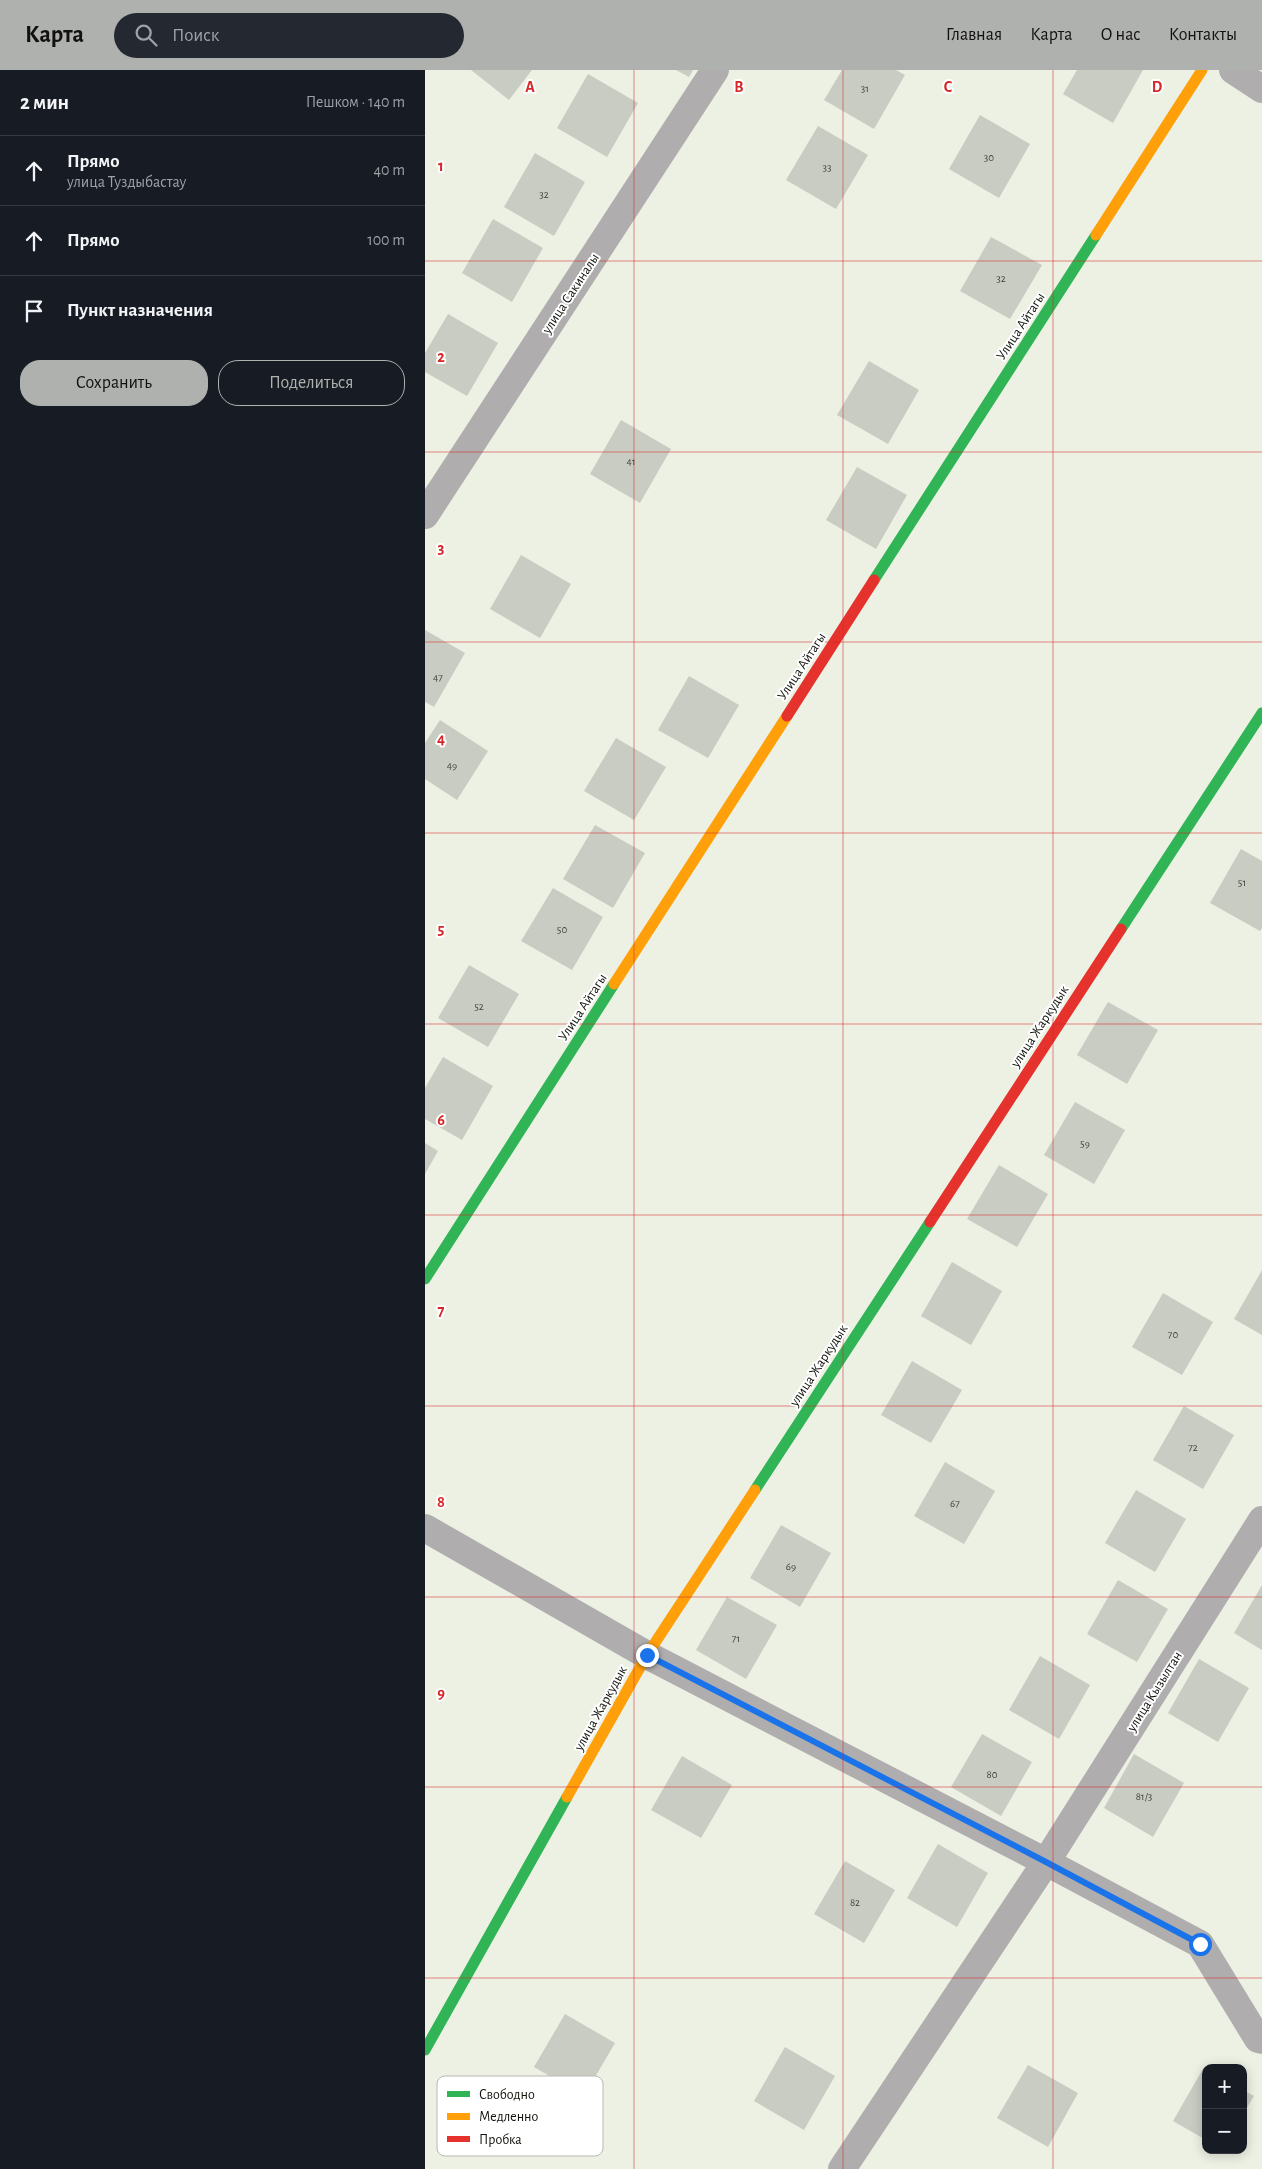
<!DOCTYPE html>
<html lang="ru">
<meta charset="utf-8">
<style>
:root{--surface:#171b24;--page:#242831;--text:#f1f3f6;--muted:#9ea1a6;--line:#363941;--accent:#afb1ae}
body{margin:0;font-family:"Alegreya Sans",sans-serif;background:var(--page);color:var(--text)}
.controls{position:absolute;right:15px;bottom:15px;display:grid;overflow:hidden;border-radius:10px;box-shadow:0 2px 12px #0003}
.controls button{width:45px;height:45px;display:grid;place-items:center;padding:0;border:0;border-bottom:1px solid var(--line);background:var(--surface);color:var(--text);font:25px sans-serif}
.stop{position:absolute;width:15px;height:15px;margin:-11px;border:4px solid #1a73e8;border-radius:50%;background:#fff}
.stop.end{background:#1a73e8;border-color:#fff;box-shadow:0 1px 5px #0008}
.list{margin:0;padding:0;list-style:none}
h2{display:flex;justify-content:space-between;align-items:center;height:65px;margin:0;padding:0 20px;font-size:21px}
h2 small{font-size:16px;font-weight:400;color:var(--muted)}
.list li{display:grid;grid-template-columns:32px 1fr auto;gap:15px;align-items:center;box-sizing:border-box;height:70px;padding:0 20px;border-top:1px solid var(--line)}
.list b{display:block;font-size:19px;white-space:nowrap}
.list p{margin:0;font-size:16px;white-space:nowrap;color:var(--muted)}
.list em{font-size:16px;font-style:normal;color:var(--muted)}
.actions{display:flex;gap:10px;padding:15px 20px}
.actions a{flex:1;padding:11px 0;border:1px solid var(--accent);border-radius:20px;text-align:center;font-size:18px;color:var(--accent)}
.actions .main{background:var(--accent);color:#111}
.icon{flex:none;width:28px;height:28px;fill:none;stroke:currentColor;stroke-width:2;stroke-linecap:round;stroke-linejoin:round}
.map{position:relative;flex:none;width:837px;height:2099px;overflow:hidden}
header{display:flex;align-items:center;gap:30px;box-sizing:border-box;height:70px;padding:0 25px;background:var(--accent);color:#111}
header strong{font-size:24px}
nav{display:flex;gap:28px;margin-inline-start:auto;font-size:18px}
.search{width:350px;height:45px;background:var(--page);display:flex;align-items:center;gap:12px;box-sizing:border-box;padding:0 18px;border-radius:28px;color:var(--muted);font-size:19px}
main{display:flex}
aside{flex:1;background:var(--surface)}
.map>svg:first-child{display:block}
</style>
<header>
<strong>Карта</strong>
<div class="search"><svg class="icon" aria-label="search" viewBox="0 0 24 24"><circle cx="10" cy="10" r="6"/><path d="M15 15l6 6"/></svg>Поиск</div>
<nav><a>Главная</a><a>Карта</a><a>О нас</a><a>Контакты</a></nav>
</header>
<main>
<aside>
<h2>2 мин<small>Пешком · 140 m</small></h2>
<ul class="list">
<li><svg class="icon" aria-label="ahead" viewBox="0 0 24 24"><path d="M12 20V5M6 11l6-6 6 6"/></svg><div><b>Прямо</b><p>улица Туздыбастау</p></div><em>40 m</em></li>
<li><svg class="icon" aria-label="ahead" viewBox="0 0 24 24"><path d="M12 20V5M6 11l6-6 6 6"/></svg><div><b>Прямо</b></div><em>100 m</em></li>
<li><svg class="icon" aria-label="arrive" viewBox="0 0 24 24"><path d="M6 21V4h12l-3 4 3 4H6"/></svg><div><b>Пункт назначения</b></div></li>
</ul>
<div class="actions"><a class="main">Сохранить</a><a>Поделиться</a></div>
</aside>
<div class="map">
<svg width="837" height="2099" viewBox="0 0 837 2099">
<rect width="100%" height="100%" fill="#edf1e4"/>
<g fill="#c9ccc2">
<polygon points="46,0 107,0 84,30"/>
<polygon points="251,0 268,0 264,7"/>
<polygon points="417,0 471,0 480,5 449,59 399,30"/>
<polygon points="652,0 718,0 688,53 638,24"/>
<polygon points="163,4 213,33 182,87 132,58"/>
<polygon points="555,45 605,74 574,128 524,99"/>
<polygon points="393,56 443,85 411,139 361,110"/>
<polygon points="110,83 160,112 129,166 79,137"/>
<polygon points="68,149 118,178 87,232 37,203"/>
<polygon points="566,167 617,195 585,249 535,221"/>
<polygon points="23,244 73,273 42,326 0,302 0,283"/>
<polygon points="444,291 494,320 463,374 412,345"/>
<polygon points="196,350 246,379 215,433 165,404"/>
<polygon points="432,397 482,425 451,479 401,450"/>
<polygon points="96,485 146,514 115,568 65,539"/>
<polygon points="0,560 40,583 9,637 0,632"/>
<polygon points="264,606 314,635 283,688 233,660"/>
<polygon points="15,650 63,681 32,730 0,709 0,673"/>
<polygon points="191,668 241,697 209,750 159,721"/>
<polygon points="170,755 220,783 188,838 138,809"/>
<polygon points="816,779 837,791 837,858 835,861 785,833"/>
<polygon points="128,818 178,847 147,900 96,871"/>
<polygon points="44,895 94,924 63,977 13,948"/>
<polygon points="683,932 733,960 702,1014 652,985"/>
<polygon points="18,987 68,1016 37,1070 0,1049 0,1018"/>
<polygon points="650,1032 700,1060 669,1114 619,1085"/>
<polygon points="0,1073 13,1081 0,1104"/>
<polygon points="574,1095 623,1124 592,1177 542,1149"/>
<polygon points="527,1192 577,1221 546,1275 496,1246"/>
<polygon points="837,1200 837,1265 809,1249"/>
<polygon points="738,1223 788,1252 757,1305 707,1277"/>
<polygon points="487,1291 537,1320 506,1373 456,1345"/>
<polygon points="759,1336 809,1365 778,1419 728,1390"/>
<polygon points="520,1392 570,1421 539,1474 489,1446"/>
<polygon points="711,1420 761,1449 730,1502 680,1473"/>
<polygon points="356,1455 406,1483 375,1537 325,1508"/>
<polygon points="693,1510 743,1539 712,1592 662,1564"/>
<polygon points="837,1515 837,1580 809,1563"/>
<polygon points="302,1527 352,1555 321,1609 271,1580"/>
<polygon points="615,1586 665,1615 634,1669 584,1640"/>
<polygon points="774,1589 824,1618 793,1672 743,1643"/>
<polygon points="557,1664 607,1692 576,1746 526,1717"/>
<polygon points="709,1684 759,1713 728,1767 679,1738"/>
<polygon points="257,1686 307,1715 276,1768 226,1740"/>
<polygon points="513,1774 563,1803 532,1857 482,1828"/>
<polygon points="420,1791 470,1820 439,1873 389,1844"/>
<polygon points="140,1944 190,1973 159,2026 109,1997"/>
<polygon points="360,1977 410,2006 379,2060 329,2031"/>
<polygon points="603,1995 653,2023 623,2077 572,2048"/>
<polygon points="779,1997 781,1998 781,2070 748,2051"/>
<polygon points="818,2020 829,2026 818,2044"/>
</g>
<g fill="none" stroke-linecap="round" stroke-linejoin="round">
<g stroke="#b0adae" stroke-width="28">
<polyline points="808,0 837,19"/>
<polyline points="0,445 290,0"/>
<polyline points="837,1450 621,1792 775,1874 833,1969 837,1970"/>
<polyline points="0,1458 222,1585 621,1792 417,2099"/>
</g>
<g stroke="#30b455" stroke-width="11">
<polyline points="449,510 671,165"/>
<polyline points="696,859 837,643"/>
<polyline points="0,1209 189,914"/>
<polyline points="330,1420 505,1152"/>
<polyline points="0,1980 142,1727"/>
</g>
<g stroke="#ff9f0a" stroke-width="11">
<polyline points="671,165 777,0"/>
<polyline points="189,914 362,646"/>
<polyline points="142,1727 222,1585 330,1420"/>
</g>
<g stroke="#e5322d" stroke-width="11">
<polyline points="362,646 449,510"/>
<polyline points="505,1152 696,859"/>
</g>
</g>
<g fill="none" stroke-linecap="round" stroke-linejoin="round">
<polyline stroke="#1a73e8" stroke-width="6" points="222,1585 621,1792 775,1874"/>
</g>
<path fill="none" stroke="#d62828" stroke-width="1" stroke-opacity="0.55" d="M 209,0 L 209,2099M 418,0 L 418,2099M 628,0 L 628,2099M 0,191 L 837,191M 0,382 L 837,382M 0,572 L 837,572M 0,763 L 837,763M 0,954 L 837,954M 0,1145 L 837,1145M 0,1336 L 837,1336M 0,1527 L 837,1527M 0,1717 L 837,1717M 0,1908 L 837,1908"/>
<g text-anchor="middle" stroke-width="4" stroke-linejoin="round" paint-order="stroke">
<g font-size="11" fill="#3f4039">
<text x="440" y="22">31</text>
<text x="564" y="91">30</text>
<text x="402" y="101">33</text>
<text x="119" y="128">32</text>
<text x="576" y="212">32</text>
<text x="206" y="395">41</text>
<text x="13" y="611">47</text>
<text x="27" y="699">49</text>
<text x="817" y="816">51</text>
<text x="137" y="863">50</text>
<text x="54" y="940">52</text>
<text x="660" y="1077">59</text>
<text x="748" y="1268">70</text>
<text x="768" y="1381">72</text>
<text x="530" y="1437">67</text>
<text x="366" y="1500">69</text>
<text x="311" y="1572">71</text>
<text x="567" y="1708">80</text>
<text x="719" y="1730">81/3</text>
<text x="430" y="1836">82</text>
</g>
<g font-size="14" fill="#11120b" stroke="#fff">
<text transform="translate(145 223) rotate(-57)" y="5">улица Сакиналы</text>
<text transform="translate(595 256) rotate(-57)" y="5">Улица Айтагы</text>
<text transform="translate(376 596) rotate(-57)" y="5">Улица Айтагы</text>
<text transform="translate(157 937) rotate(-57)" y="5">Улица Айтагы</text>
<text transform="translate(614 956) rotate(-57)" y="5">улица Жаркудык</text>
<text transform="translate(393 1295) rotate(-57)" y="5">улица Жаркудык</text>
<text transform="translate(729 1621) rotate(-58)" y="5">улица Кызылтан</text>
<text transform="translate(175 1638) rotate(-61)" y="5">улица Жаркудык</text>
</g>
</g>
<rect x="12" y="2006" width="166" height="80" rx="8" fill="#fff" stroke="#b8b8b6" stroke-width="1"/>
<rect x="22" y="2021" width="23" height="6" fill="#30b455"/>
<rect x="22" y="2043" width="23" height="7" fill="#ff9f0a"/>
<rect x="22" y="2066" width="23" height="6" fill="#e5322d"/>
<g font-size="14" fill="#11120b">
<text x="54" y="2029">Свободно</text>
<text x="54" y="2051">Медленно</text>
<text x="54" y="2074">Пробка</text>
</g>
<g font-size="16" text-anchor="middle" font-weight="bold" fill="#d62828" stroke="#fff" stroke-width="4" stroke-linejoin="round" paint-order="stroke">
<text x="105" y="22">A</text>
<text x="314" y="22">B</text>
<text x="523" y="22">C</text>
<text x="732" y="22">D</text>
<text x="16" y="101">1</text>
<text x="16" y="292">2</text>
<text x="16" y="483">3</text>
<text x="16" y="674">4</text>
<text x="16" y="864">5</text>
<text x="16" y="1055">6</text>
<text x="16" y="1246">7</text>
<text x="16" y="1437">8</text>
<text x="16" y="1628">9</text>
</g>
</svg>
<div class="controls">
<button>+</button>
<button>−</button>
</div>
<div class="stop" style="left:775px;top:1874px"></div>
<div class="stop end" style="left:222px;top:1585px"></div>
</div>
</main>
